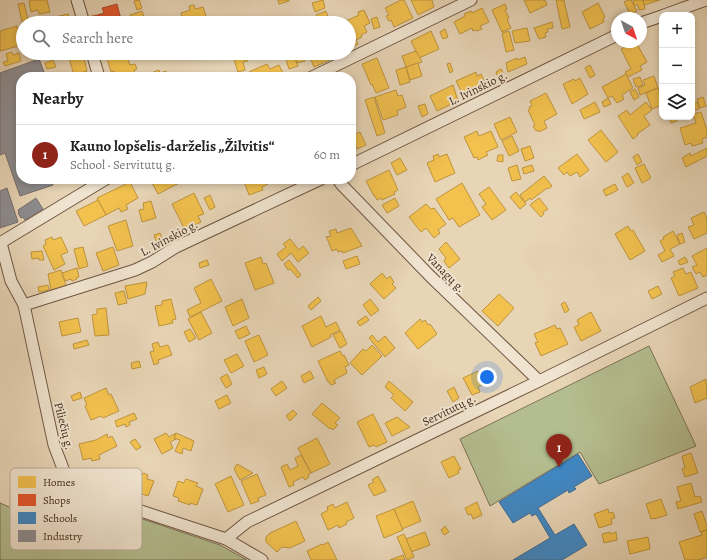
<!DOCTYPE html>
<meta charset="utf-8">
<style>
:root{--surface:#fff;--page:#f2f2f2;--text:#222;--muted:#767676;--line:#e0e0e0;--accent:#8f2418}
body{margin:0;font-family:Alegreya,serif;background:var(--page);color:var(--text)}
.controls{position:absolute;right:12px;top:12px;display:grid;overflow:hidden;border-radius:8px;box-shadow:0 2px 6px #0003}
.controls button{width:36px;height:36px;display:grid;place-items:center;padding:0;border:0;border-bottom:1px solid var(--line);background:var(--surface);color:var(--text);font:20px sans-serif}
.compass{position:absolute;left:611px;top:12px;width:36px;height:36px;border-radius:50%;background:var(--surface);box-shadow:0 2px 6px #0003;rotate:140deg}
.you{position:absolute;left:487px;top:377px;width:14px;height:14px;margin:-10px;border:3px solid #fff;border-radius:50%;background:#1a73e8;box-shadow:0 0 0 6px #1a73e833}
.badge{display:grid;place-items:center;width:26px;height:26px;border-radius:50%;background:var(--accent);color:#fff;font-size:13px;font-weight:700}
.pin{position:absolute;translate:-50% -33px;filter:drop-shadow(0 1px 2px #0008)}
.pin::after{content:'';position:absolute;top:21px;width:14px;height:12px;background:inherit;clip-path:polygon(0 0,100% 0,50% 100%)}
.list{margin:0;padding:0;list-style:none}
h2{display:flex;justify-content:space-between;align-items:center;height:52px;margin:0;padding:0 16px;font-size:17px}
h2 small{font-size:13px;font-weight:400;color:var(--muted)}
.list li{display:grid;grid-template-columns:26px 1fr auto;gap:12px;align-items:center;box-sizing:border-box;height:60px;padding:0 16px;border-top:1px solid var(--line)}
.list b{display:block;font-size:15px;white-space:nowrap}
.list p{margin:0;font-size:13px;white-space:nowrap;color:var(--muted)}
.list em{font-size:13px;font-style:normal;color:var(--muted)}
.icon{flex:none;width:22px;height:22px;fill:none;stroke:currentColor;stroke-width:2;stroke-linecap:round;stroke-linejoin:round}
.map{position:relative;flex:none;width:707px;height:560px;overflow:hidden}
.search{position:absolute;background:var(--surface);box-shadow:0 2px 6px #0003;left:16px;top:16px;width:340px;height:44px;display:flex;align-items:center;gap:10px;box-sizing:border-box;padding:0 14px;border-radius:22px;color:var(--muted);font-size:15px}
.panel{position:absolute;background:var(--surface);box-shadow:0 2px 6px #0003;left:16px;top:72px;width:340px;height:112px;border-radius:16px}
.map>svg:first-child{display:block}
</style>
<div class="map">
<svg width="707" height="560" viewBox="0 0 707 560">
<rect width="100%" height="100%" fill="#e8d5b6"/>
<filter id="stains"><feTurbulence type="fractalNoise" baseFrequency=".005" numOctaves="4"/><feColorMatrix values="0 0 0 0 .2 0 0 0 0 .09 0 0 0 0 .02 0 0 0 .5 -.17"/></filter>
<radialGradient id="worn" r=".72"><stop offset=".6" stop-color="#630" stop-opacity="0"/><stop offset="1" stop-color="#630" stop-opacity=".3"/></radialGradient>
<g fill="#b4bd8f" stroke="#7c7454">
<polygon points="649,346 696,446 599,484 580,452 490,506 460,439"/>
<polygon points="89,501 220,545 247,560 0,560 0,503 25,514"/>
</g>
<g fill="#f2c14e" stroke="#be943e">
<polygon points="32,0 47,0 50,12 39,14 38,10 31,12 29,1"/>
<polygon points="139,0 142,8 137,10 134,1"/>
<polygon points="278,0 289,0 289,1 279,4"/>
<polygon points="323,0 325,8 315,12 312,3"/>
<polygon points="401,0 404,0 413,18 394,27 391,20 389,21 386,16 389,15 385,8"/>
<polygon points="411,0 432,0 434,7 418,15"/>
<polygon points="524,0 545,0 547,5 530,13"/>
<polygon points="556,0 564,0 570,27 562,29"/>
<polygon points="629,0 631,0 637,11 630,14 624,2"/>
<polygon points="633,0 643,0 645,9 639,10 638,5 634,5"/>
<polygon points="643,0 660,0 644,5"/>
<polygon points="24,3 28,20 22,22 18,4"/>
<polygon points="598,3 605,17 603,18 604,22 590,29 582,12"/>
<polygon points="505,4 507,9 505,10 509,18 507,19 511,28 502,32 492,10"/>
<polygon points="194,5 195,9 203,7 208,22 203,23 184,23 181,13 190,10 189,6"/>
<polygon points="482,8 489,22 480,26 482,29 477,31 476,30 473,31 472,28 460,34 454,22 465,16 464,14 471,11 472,13"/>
<polygon points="364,10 370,23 364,26 367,32 361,35 362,37 356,40 358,44 350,48 349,23 342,23 359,15 358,12"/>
<polygon points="142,11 146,23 132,23 130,15"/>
<polygon points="326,11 330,23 318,23 316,15"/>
<polygon points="68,14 70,20 73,19 74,23 55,23 57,22 55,17"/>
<polygon points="94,15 96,23 91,23 89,17"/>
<polygon points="377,17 380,27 374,29 371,19"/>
<polygon points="552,22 553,28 547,29 548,32 545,33 546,37 539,39 534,28"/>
<polygon points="17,26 18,32 21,31 23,36 23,38 20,39 22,45 0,51 0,31"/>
<polygon points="527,28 530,41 515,43 512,31"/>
<polygon points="445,29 448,37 443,39 440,32"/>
<polygon points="431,31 439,49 419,58 411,41"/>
<polygon points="509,31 514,50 506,52 502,33"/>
<polygon points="634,42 636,42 647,62 640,66 642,70 628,77 625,72 631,69 621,49"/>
<polygon points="416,51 422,62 406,67 402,56"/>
<polygon points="12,52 13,55 19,53 21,61 5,66 3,62 8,61 6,54"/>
<polygon points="46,53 59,53 60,55 48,59"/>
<polygon points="124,53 126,53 130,65 135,64 137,69 134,70 135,74 130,75 130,77 116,77 114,71 111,72 107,58"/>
<polygon points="232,53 240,53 241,55 245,53 248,61 243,62 245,70 238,72"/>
<polygon points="284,53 293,53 298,66 289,69"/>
<polygon points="293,53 303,53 305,61 297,63"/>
<polygon points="306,53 332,53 334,58 314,67 310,58 308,58"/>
<polygon points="83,54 87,71 74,75 69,58"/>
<polygon points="525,57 527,64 508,72 506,63 517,58 517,60"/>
<polygon points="377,58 389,88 376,93 372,84 371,85 362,64"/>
<polygon points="53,60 56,67 47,69 45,63"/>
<polygon points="418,63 422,76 410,80 406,67"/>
<polygon points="450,63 453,71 450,73 447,64"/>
<polygon points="267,64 270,69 279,65 285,77 252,77 249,72"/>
<polygon points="590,65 595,75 590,78 585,68"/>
<polygon points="406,67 410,82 400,85 396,70"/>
<polygon points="501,69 504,74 498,77 496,72"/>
<polygon points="159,70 160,73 166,71 168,77 152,77 151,73"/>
<polygon points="476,72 477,76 481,74 487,86 464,97 456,81"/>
<polygon points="626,74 633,88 622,95 624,99 617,103 612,96 608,98 602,87"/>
<polygon points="654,76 658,88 640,95 638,88 645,85 643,80"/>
<polygon points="640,77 643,85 636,87 633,79"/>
<polygon points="580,78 588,94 572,104 563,84 574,79 575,81"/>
<polygon points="453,85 458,101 437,111 430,96"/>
<polygon points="658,88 662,99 662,105 652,109 646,93"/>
<polygon points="635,89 639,97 634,100 630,92"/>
<polygon points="396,90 398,96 402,95 406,107 397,111 398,115 383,120 375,97"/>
<polygon points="546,93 557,114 544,121 547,128 539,132 538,130 536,131 533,126 535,125 528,110 530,109 529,107 532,106 530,101"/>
<polygon points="374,97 385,133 377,136 365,100"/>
<polygon points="703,97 706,106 700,108 697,99"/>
<polygon points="608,98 611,104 604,107 602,102"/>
<polygon points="595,102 600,112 584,119 580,110"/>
<polygon points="646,102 652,110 644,116 650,125 637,134 638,135 633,139 618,116 627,110 630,115"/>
<polygon points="697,102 699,109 695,110 693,103"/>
<polygon points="425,104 428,114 422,117 418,106"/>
<polygon points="701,112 707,130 707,137 702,139 703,143 692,146 691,143 685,145 680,128 696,123 693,114"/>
<polygon points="510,117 517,132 501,140 494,124"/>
<polygon points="669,117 676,117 677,121 671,123"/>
<polygon points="601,130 618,152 606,162 588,140"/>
<polygon points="477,131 479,136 491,131 498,147 486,152 488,155 478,160 477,157 474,158 464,137"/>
<polygon points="360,132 366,145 357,149 351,136"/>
<polygon points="512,136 519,151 509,156 502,141"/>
<polygon points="530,146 534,158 525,161 521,149"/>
<polygon points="707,148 707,156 686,167 682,158 690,153 691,156"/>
<polygon points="438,154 439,157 447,154 455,173 435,182 427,163 434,160 433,156"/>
<polygon points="577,154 589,170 580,177 577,172 570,176 567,172 564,175 558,168"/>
<polygon points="638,154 642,162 637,165 633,157"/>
<polygon points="498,155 503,155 503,162 497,161"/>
<polygon points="400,158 407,170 397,175 391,163"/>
<polygon points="644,164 651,178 642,183 635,168"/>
<polygon points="517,165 521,179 512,181 508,168"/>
<polygon points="532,165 534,171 524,174 522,168"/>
<polygon points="389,170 398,190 394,192 395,194 382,200 381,198 377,200 375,196 374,196 366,181"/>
<polygon points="628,173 634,183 627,187 622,177"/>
<polygon points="544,176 552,186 548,189 547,188 531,200 530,198 525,202 520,195"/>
<polygon points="150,179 187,179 158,194"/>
<polygon points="243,179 265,179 268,184 262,187 263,190 249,195"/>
<polygon points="130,182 138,198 126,205 128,209 121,212 119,208 106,215 97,198"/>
<polygon points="462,183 480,215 459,227 453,218 449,220 436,199"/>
<polygon points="615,184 618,190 606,196 603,190"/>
<polygon points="489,187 506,210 492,220 482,207 486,204 479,194"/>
<polygon points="516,192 526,204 520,209 510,197"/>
<polygon points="194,193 204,214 198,216 201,222 185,230 172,204"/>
<polygon points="210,195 215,207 210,210 204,198"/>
<polygon points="395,198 399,206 387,213 382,205"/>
<polygon points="539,198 548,209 543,212 544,214 541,217 530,205"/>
<polygon points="98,200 106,215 84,226 76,211"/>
<polygon points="151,201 156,218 142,222 139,210 144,209 143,203"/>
<polygon points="426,204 431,209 434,208 446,224 438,230 440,233 434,238 426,228 421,232 409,217"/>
<polygon points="704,212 707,218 707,233 694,239 688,227 694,225 691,218"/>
<polygon points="126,220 133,246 117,251 108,226"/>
<polygon points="628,226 631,231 633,230 645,251 630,260 615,234"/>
<polygon points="351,228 362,246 343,253 342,251 338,252 337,249 332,251 326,236 327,237 331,236 329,231 336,229 337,233"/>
<polygon points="673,231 680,244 670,249 674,256 662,262 658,255 665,251 660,241 664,239 663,237"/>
<polygon points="160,233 164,244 158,246 154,235"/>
<polygon points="682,233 685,242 680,244 677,235"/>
<polygon points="52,237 53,240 61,237 68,252 61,255 65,264 54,270 43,246 46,244 45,240"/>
<polygon points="290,239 299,250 303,246 309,253 298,262 291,253 282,261 277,254 286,247 283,244"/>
<polygon points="446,242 460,259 449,268 444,261 446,258 439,249"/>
<polygon points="83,247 88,266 79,269 74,249"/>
<polygon points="113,247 119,265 103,271 96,253"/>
<polygon points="707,248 707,275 703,277 700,272 696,274 692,267 697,265 692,256"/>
<polygon points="42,251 44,260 39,260 39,258 32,259 31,252"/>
<polygon points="357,256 360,264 346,269 343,261"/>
<polygon points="261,257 263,264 266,263 274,283 255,290 245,263"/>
<polygon points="685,257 688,262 680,265 678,261"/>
<polygon points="207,260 209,265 200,268 199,263"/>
<polygon points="289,260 301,275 298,278 290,269 288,270 284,264"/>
<polygon points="77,268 79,277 76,278 77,279 72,281 71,279 65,281 62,273"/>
<polygon points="683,268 686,274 691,272 698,288 679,296 671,278 675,276 673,272"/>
<polygon points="61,270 66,286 51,290 48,274"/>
<polygon points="382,273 387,279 390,276 394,282 392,284 396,288 384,299 370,284"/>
<polygon points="211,279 222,301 190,317 187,310 201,303 194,288"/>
<polygon points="147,282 145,294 128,299 125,286"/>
<polygon points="48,285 49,290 39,292 38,287"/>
<polygon points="658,286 662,294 652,299 648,291"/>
<polygon points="124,291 127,303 118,305 115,293"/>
<polygon points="499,294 514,308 498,326 482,311"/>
<polygon points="318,297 321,301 311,310 308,306"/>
<polygon points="171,299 176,319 172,320 173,323 159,326 155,306 162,305 162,301"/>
<polygon points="242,299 249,318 233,326 225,307"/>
<polygon points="370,299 379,310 371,316 363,305"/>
<polygon points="565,302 569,310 565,313 561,304"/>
<polygon points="106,308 109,335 95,336 92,315 97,314 97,309"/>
<polygon points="201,312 212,333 199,340 188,319"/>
<polygon points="591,312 601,331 581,341 574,327 579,325 577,320"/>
<polygon points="321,316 326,327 336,322 340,330 330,335 331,337 312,347 302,326"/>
<polygon points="366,316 369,320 360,326 357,322"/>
<polygon points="78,318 81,332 62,336 59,322"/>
<polygon points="420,319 422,322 425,320 428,325 430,324 437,334 418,349 405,333"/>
<polygon points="555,325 557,329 560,328 568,344 541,356 535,343 538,342 534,334"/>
<polygon points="246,326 250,334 239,339 235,331"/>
<polygon points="190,329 196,338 189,342 184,332"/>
<polygon points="341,331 347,344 340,348 333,335"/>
<polygon points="259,335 268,355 254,362 245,341"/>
<polygon points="372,335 378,342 385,336 395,348 385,357 369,338"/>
<polygon points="87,340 89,345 74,349 73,344"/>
<polygon points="158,342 160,347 168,345 172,355 158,360 159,363 154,365 150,352 154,351 152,344"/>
<polygon points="372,345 382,356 362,375 350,363 363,349 366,351"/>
<polygon points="340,351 343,356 344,355 349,365 345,367 347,373 334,380 336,383 331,385 329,382 328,382 318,361"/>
<polygon points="237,354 244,366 231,373 224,360"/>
<polygon points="139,361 141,367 132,369 131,363"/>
<polygon points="264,367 267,374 259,378 256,370"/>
<polygon points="310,371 314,378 304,383 301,376"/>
<polygon points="478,371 484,384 478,387 480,392 472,395 463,378"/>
<polygon points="227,374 232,384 226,388 220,378"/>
<polygon points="706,379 707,398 695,403 690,387"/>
<polygon points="282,381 287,388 276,396 271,389"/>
<polygon points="389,381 413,402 405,411 391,398 394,395 385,387"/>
<polygon points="454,387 459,398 453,402 447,391"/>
<polygon points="106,388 109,395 111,394 119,411 103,418 101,416 91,420 85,406 87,405 84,398"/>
<polygon points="80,392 82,398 73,401 71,396"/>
<polygon points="227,395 231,403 219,409 215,401"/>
<polygon points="322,403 340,418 335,423 338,425 333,430 331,428 330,429 312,414"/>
<polygon points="293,410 297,414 290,421 286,416"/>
<polygon points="134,413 137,419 129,422 130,425 126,427 125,424 117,427 115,421"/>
<polygon points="373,414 387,442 376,447 374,445 369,447 357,422"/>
<polygon points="397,417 410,427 392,436 385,423"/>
<polygon points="166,433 169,437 176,433 174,438 176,439 170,442 173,448 162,454 154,439"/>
<polygon points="176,433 194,441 191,451 183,448 182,454 175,451 180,440 174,438"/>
<polygon points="107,434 108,438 112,436 117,446 99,455 100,459 92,461 91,458 83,460 79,444 96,440"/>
<polygon points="317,438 330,464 311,473 298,448"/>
<polygon points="135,439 141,447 136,450 130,442"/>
<polygon points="691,453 698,473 685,477 682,469 685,468 682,456"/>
<polygon points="301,455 311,473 308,475 309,477 305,480 303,477 293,482 294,485 289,487 281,467 287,464 290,470 298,466 295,458"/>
<polygon points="454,456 461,469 458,470 459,473 449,478 441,462"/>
<polygon points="237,464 253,473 240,480 234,469"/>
<polygon points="143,473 148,475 147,479 154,481 148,496 142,494 141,497 134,495 135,491 128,489 134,474 141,477"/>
<polygon points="257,474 266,495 258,498 259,501 251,504 241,481"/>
<polygon points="231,476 244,505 228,512 215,484"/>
<polygon points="378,476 386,491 374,496 368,485 374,482 372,480"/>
<polygon points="186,479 198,483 196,486 203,489 197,505 190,503 190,505 178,501 179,498 173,496 178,481 184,483"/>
<polygon points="691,483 695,497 700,496 702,502 678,509 676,502 681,501 677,487"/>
<polygon points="661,499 667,515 654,519 654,518 651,519 646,504"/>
<polygon points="413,501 421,521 402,529 394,509"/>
<polygon points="347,502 354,518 346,522 347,524 339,528 338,525 328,530 321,514 328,510 327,507 333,504 335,508"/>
<polygon points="477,502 482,515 473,519 471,514 468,515 465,508"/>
<polygon points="394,509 403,530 384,538 376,516"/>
<polygon points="608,509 609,513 613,512 615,518 611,519 612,524 599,528 594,514"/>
<polygon points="702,511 707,526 707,530 700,532 694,514"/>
<polygon points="296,521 305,541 290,548 282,547 277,552 266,542 266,537 270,533"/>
<polygon points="445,526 449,532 444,535 441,530"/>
<polygon points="707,530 707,557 699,560 685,560 679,542 702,535 701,532"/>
<polygon points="425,532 430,545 411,552 406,539"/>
<polygon points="610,532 611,534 616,532 617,540 604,543 602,534"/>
<polygon points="404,534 414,557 407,560 397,537"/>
<polygon points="648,537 650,549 630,554 627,541"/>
<polygon points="328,542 337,560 311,560 307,551 322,544 323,545"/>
<polygon points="403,555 405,560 390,560"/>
</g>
<polygon fill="#e4572e" stroke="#b44a28" points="117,4 122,23 96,23 94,16 104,13 102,8"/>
<polygon fill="#3f88c5" stroke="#416c92" points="578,454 592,476 574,487 576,489 569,493 568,490 538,508 555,535 574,524 587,545 562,560 513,560 550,538 536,514 532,516 530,513 513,523 499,502"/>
<g fill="#8d8d92" stroke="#776f6e">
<polygon points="39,59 46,77 21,77 21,179 51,179 53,185 20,196 5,153 0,155 0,73"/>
<polygon points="7,188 18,222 0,228 0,191"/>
<polygon points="36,198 43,209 25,220 23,217 21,218 18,213 19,212 18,210"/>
</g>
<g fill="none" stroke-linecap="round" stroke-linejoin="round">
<g stroke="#6e5541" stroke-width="13">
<g id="street">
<polyline points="77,0 84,23"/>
<polyline points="664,15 706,0"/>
<polyline points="641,23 662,16"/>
<polyline points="92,53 99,77"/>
<polyline points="312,77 471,0"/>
<polyline points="351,165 617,35"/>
<polyline points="338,179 341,184 430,276 539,381"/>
<polyline points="0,243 106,179"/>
<polyline points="1,243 11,281 24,305 54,445 67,479 83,492 226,539 262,560"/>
<polyline points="24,305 135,270 152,262 176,247 321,179"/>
<polyline points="226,539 247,522 539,381 707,298"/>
</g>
</g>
<use href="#street" stroke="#f0e4d0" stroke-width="11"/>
</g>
<g text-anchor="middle" stroke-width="4" stroke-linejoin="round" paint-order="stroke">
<g font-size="12" fill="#452a1a" stroke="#f0e4d0">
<text transform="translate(478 88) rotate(-26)" y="4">L. Ivinskio g.</text>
<text transform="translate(169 238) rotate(-28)" y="4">L. Ivinskio g.</text>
<text transform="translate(446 273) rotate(45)" y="4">Vanagų g.</text>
<text transform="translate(449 410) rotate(-26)" y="4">Servitutų g.</text>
<text transform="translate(64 426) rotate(76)" y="4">Piliečių g.</text>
</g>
</g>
<rect x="10" y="468" width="132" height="82" rx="6" fill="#f0e4d0" stroke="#bdac99" stroke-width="1"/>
<rect x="18" y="476" width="18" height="12" fill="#f2c14e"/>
<rect x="18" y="494" width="18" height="12" fill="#e4572e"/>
<rect x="18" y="512" width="18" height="12" fill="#3f88c5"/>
<rect x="18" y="530" width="18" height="12" fill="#8d8d92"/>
<g font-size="11" fill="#452a1a">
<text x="43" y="486">Homes</text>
<text x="43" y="504">Shops</text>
<text x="43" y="522">Schools</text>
<text x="43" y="540">Industry</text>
</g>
<rect width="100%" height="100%" filter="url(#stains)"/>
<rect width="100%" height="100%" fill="url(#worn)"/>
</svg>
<div class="controls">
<button>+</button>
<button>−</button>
<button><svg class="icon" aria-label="layers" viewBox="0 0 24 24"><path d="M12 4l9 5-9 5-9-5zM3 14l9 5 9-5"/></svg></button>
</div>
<svg class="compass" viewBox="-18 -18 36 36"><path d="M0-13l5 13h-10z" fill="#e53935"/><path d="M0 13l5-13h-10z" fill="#767676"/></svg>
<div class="you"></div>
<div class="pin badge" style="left:559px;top:467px">1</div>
<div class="search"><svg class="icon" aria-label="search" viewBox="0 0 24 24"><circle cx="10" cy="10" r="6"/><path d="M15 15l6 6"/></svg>Search here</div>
<section class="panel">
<h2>Nearby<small></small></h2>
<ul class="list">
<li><span class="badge">1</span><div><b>Kauno lopšelis-darželis „Žilvitis“</b><p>School · Servitutų g.</p></div><em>60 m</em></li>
</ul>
</section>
</div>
